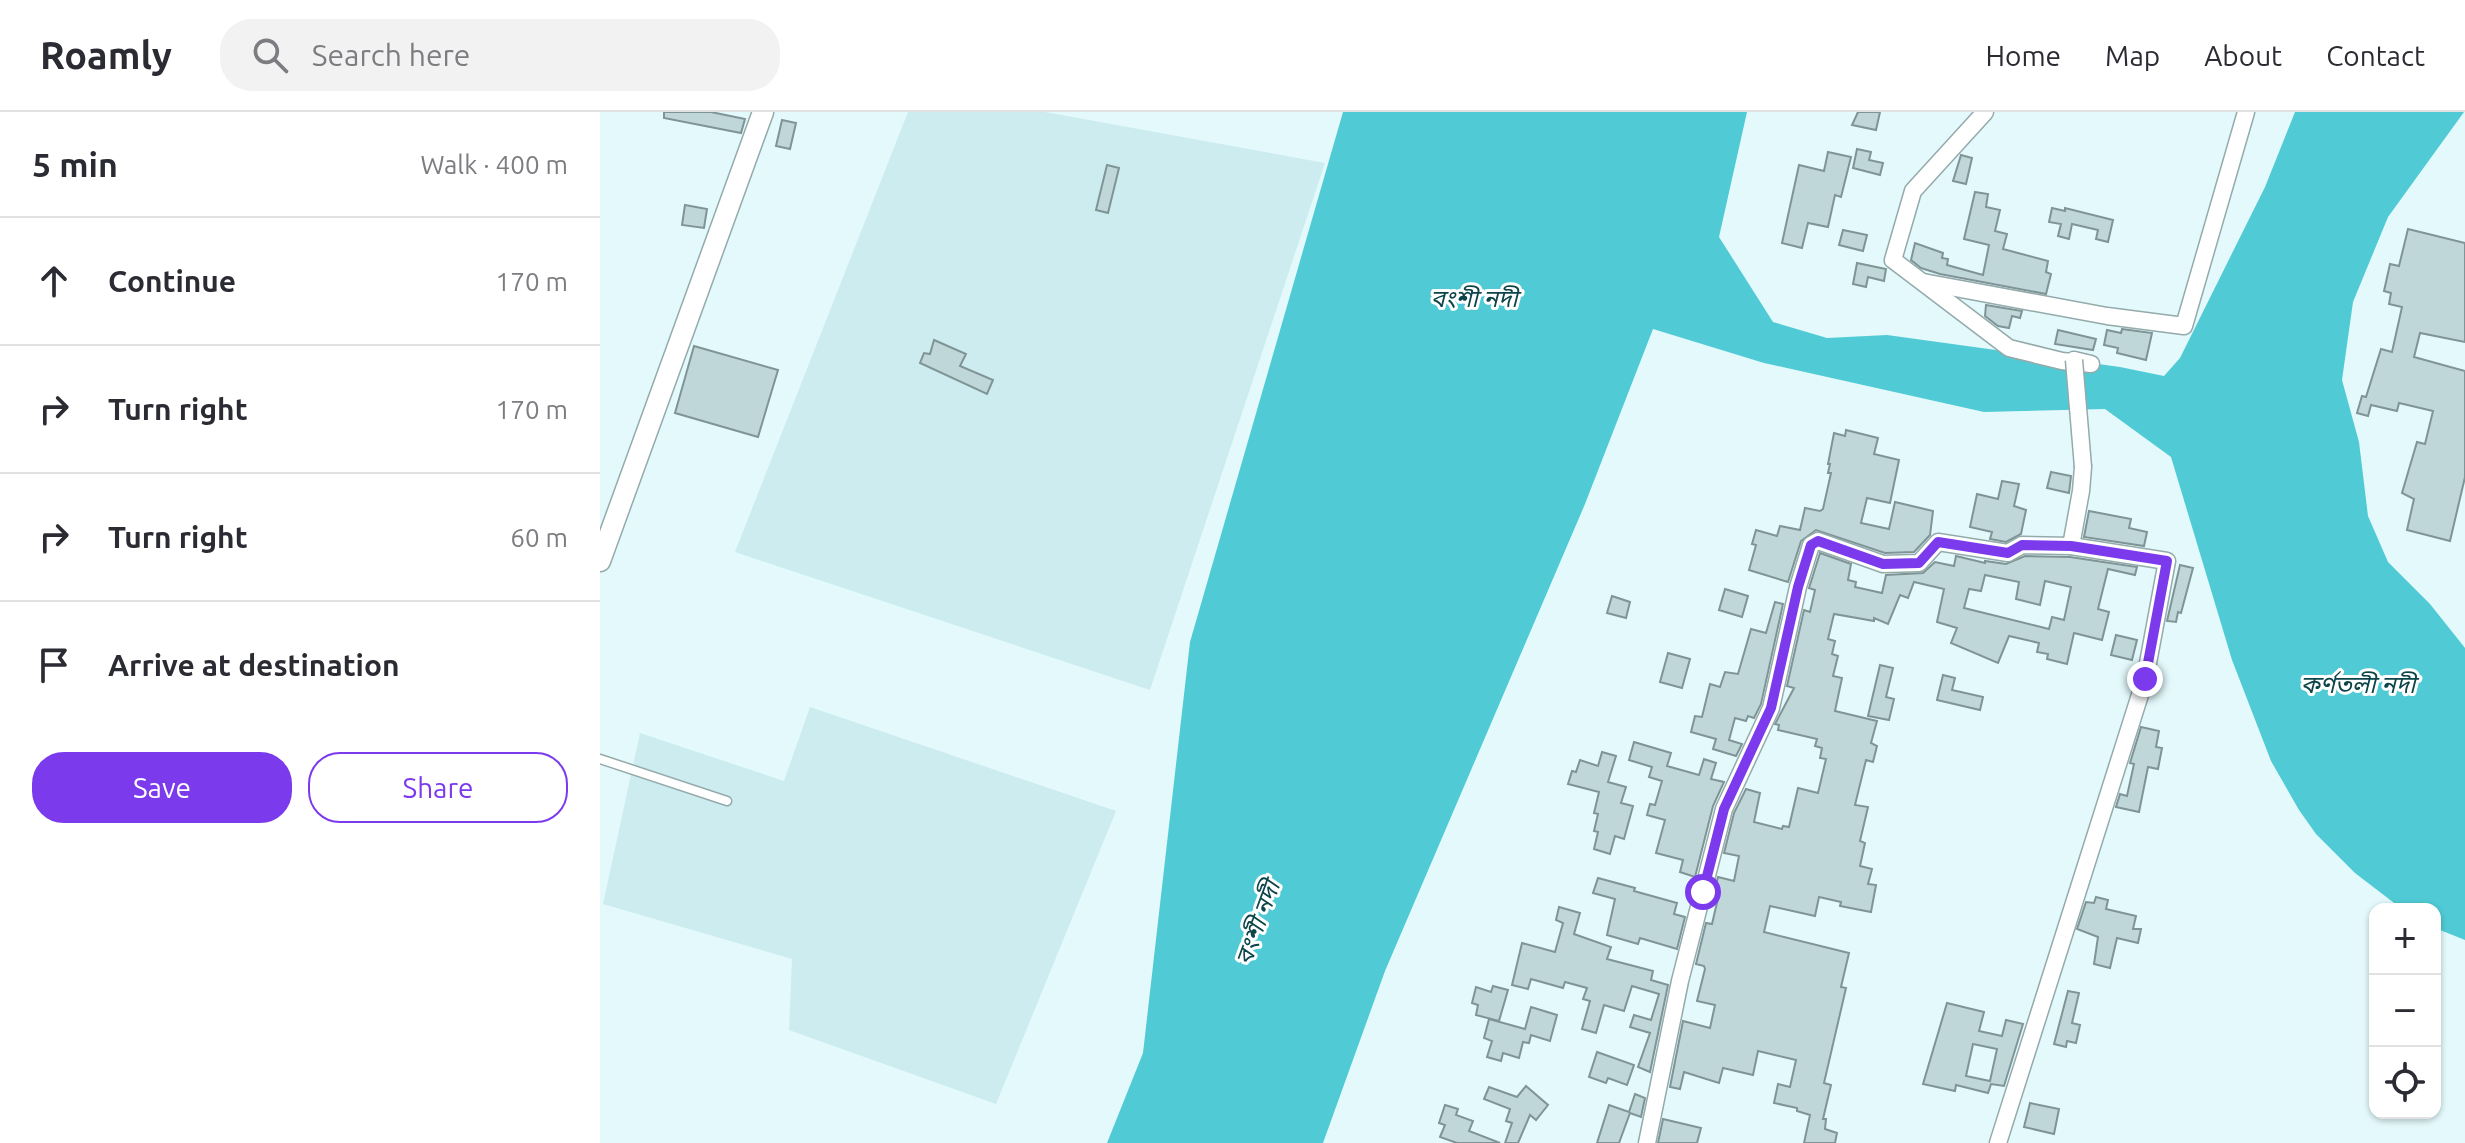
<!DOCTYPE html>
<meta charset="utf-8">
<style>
:root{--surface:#fff;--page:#f2f2f3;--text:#2b2b33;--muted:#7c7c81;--line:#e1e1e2;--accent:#7c3aed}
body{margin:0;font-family:Ubuntu,"Noto Sans Bengali",sans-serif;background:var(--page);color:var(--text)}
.controls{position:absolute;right:24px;bottom:24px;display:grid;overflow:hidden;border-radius:16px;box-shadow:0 2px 6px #0004}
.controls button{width:72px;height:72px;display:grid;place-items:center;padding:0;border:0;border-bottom:2px solid var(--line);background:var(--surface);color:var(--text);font:40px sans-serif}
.stop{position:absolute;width:24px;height:24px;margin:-18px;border:6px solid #7c3aed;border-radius:50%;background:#fff}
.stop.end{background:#7c3aed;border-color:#fff;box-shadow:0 2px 8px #0008}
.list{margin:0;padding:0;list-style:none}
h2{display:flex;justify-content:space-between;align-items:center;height:104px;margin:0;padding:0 32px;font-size:34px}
h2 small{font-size:26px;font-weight:400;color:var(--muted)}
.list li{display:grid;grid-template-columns:52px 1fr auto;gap:24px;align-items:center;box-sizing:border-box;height:128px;padding:0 32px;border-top:2px solid var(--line)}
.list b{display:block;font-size:30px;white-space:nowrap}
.list em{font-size:26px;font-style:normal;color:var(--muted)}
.actions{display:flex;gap:16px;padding:24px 32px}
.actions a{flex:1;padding:18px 0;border:2px solid var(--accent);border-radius:32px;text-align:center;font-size:28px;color:var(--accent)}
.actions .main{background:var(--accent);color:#fff}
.icon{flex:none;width:44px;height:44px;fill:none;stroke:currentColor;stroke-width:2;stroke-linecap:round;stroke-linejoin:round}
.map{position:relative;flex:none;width:1865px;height:1031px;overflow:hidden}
header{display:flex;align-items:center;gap:48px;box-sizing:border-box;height:112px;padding:0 40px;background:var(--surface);border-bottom:2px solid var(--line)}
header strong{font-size:38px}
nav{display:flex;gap:44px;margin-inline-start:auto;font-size:28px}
.search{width:560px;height:72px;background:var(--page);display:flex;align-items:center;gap:20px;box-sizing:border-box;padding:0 28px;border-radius:32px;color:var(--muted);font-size:30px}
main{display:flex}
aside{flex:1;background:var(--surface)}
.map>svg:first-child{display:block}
</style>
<header>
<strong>Roamly</strong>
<div class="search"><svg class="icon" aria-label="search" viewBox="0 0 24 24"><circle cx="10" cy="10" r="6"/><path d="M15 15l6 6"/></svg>Search here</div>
<nav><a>Home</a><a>Map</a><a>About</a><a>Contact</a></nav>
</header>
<main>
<aside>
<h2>5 min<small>Walk · 400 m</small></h2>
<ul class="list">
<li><svg class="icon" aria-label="ahead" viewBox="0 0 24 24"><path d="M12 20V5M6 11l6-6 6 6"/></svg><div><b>Continue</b></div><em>170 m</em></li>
<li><svg class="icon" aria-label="right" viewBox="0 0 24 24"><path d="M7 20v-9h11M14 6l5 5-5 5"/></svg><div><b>Turn right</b></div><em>170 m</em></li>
<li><svg class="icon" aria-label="right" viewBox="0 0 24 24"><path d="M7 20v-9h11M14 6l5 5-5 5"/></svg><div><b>Turn right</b></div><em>60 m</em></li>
<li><svg class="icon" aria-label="arrive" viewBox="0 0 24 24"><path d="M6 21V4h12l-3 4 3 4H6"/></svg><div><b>Arrive at destination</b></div></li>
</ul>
<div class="actions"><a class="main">Save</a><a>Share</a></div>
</aside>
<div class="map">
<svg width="1865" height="1031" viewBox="0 0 1865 1031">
<rect width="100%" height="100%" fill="#e3f9fb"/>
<g fill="#cdecef">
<polygon points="308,0 445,0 725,51 550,578 135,440"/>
<polygon points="210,595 516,699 396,992 189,918 192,847 3,792 40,621 184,669"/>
</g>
<polygon fill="#50cbd6" points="743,0 1147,0 1119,125 1173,210 1227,226 1287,223 1520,255 1564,264 1580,246 1665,75 1695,0 1864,0 1788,105 1753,190 1742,268 1759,330 1768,404 1788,450 1830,492 1865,536 1865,828 1835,816 1835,797 1802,797 1755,761 1716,722 1699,698 1671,649 1632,548 1571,345 1505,297 1384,300 1164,251 1053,217 985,392 785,859 723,1031 507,1031 543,941 590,530"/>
<g fill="#c0d7d9" stroke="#7f9496" stroke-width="2" fill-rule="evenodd">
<polygon points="64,0 111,0 145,7 141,21 64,6"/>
<polygon points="1258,0 1280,0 1276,18 1252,13"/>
<polygon points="182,8 196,11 190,37 176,34"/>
<polygon points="1257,37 1271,40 1269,48 1283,51 1280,63 1253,56"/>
<polygon points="1228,40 1251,45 1241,85 1235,83 1228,115 1208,111 1202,136 1182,131 1199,53 1224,59"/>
<polygon points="1361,43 1372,46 1366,72 1353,69"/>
<polygon points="507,53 519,56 508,101 496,98"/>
<polygon points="1375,80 1388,82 1386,95 1400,98 1395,119 1407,122 1403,137 1448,149 1446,160 1451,162 1446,182 1340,162 1321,156 1311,148 1315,131 1343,141 1342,146 1348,147 1347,153 1383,163 1389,133 1364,127"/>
<polygon points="85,93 107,97 104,116 82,113"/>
<polygon points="1452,96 1465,99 1465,96 1513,108 1508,130 1496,127 1498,118 1472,112 1469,127 1458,124 1461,112 1449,110"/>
<polygon points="1808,117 1865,131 1865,230 1820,221 1814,245 1865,259 1865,365 1850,429 1807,418 1814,387 1802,381 1817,330 1825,332 1833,299 1799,291 1797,299 1771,293 1768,304 1757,301 1762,284 1766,285 1781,237 1792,240 1802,195 1789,192 1791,181 1784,179 1790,152 1799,154"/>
<polygon points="1243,118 1267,123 1263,139 1239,133"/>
<polygon points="1257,151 1286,157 1284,169 1268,165 1266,175 1253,172"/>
<polygon points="1386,193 1422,199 1420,206 1412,204 1409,216 1398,214 1385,204"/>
<polygon points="1522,217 1552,221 1546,248 1517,241 1518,236 1504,233 1507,218 1521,221"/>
<polygon points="1458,218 1496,227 1493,238 1455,232"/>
<polygon points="334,228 366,242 360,254 393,268 387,282 320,251 324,241 330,242"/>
<polygon points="94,234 178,258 158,325 75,301"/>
<polygon points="1246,318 1278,326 1274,342 1299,348 1290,391 1267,386 1261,411 1289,417 1295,390 1333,399 1330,423 1314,440 1285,441 1216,418 1201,429 1188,470 1149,458 1156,433 1152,432 1156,418 1177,424 1180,414 1200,418 1205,396 1220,399 1223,397 1231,361 1228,361 1230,352 1228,352 1234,321 1245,324"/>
<polygon points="1451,360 1471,364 1469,381 1447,376"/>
<polygon points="1402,369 1419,372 1414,394 1426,398 1421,422 1406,430 1390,427 1392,420 1370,415 1377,382 1398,387"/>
<polygon points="1489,399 1531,407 1529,416 1547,420 1544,434 1484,425"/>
<path d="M 1220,441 L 1251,452 L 1248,468 L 1256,470 L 1255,475 L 1282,481 L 1286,463 L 1323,461 L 1335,450 L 1354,454 L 1356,444 L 1385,451 L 1385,449 L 1406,452 L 1425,444 L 1470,445 L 1537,455 L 1535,463 L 1508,457 L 1498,497 L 1509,500 L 1502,528 L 1474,521 L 1467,552 L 1447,547 L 1448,542 L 1437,540 L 1439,531 L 1409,524 L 1398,551 L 1351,531 L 1357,516 L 1337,510 L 1344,477 L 1314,470 L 1308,486 L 1300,483 L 1288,512 L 1274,506 L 1274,509 L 1234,502 L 1228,527 L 1235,529 L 1232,542 L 1238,544 L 1233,564 L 1242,566 L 1235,599 L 1277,609 L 1271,631 L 1277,634 L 1273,650 L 1266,648 L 1255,693 L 1268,695 L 1260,729 L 1265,731 L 1260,754 L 1272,757 L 1268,772 L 1276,773 L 1271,800 L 1240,794 L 1241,790 L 1219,785 L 1215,804 L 1170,794 L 1164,820 L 1249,841 L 1241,875 L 1246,876 L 1224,971 L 1231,973 L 1223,1007 L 1226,1007 L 1225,1017 L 1237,1021 L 1235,1031 L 1204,1031 L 1210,1003 L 1197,999 L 1197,996 L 1174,991 L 1178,972 L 1190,975 L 1196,948 L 1158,939 L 1153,963 L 1123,956 L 1119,971 L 1084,960 L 1080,977 L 1070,975 L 1083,909 L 1110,916 L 1115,893 L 1097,889 L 1105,857 L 1104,854 L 1096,852 L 1106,811 L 1112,812 L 1118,786 L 1113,784 L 1118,765 L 1134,769 L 1139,744 L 1124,741 L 1134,701 L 1146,677 L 1160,681 L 1154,710 L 1182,717 L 1183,714 L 1189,715 L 1198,676 L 1218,681 L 1226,647 L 1220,646 L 1222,636 L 1215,634 L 1217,627 L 1178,618 L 1179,613 L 1175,612 L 1194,576 L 1187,574 L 1204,498 L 1210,500 L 1215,478 L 1209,476 ZM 1385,463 L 1419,470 L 1416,487 L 1440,493 L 1445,469 L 1471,475 L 1464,508 L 1452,505 L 1449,517 L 1364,496 L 1369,477 L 1381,479 Z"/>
<polygon points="1580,453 1593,456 1581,501 1578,500 1576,510 1567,509"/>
<polygon points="1125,477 1148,484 1142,505 1119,498"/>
<polygon points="1012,484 1030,490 1026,506 1007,501"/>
<polygon points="1175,490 1183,492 1161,592 1154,606 1148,604 1146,609 1135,606 1129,628 1142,632 1136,644 1113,637 1116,627 1091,620 1095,604 1102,605 1110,572 1120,575 1125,560 1138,562 1151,517 1166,521"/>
<polygon points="1516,523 1537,528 1532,548 1511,543"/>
<polygon points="1068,541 1090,547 1082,576 1060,570"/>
<polygon points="1280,553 1293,556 1286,585 1294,587 1289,608 1268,604"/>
<polygon points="1343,563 1355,566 1352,578 1383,585 1380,598 1337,588"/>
<polygon points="1541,615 1559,619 1556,635 1562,636 1558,657 1548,655 1539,700 1516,695 1520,682 1527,684 1534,652 1530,651"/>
<polygon points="1034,630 1071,641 1067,654 1099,663 1104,647 1116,651 1111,667 1124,670 1113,694 1095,765 1080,760 1083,748 1056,741 1065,708 1047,703 1050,692 1055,693 1062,669 1049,665 1052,655 1029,648"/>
<polygon points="1002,640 1016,644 1008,670 1026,675 1021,691 1033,694 1024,727 1015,724 1010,742 994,737 998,720 994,719 998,702 994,701 999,680 968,672 972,659 976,660 980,648 998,654"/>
<polygon points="998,766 1035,776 1034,779 1077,791 1074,802 1085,805 1077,837 1040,826 1038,832 1007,823 1015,787 993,781"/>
<polygon points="1496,785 1508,788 1506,797 1536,804 1533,817 1541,817 1538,831 1517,826 1510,856 1494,852 1498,825 1477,817 1486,790 1494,791"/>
<polygon points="959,795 980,801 974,822 1011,835 1007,847 1053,859 1051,868 1068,873 1050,960 1038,955 1050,921 1030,915 1034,903 1051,908 1059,882 1032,874 1024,899 1004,893 996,921 982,917 990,889 983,887 987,876 965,870 963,876 931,867 928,877 912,873 922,831 955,840 963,811 956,808"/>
<polygon points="893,874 908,878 899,909 876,903 878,893 872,891 876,875 891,880"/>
<polygon points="1468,879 1479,881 1472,911 1480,913 1476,931 1467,929 1466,935 1454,932"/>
<path d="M 1347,891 L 1384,900 L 1379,919 L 1402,924 L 1406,908 L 1423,912 L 1404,974 L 1391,972 L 1388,981 L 1356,973 L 1355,979 L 1323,972 ZM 1373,932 L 1397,937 L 1390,969 L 1366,964 Z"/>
<polygon points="931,895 957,903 950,929 931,923 929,931 923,930 919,946 903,941 901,949 887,945 892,929 884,926 889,907 925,917"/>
<polygon points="997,940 1034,953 1027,973 1008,966 1006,971 989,965"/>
<polygon points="926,974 948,993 936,1008 930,1003 918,1031 905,1031 912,1011 906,1009 910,997 884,987 889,975 917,985"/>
<polygon points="1035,982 1045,986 1041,1005 1030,1001 1019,1031 997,1031 1009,993 1029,1000"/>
<polygon points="1430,991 1459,997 1454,1022 1424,1015"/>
<polygon points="845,993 858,997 856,1003 873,1009 869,1019 900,1031 857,1031 840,1025 845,1013 839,1011"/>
<polygon points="1063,1007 1101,1016 1097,1031 1058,1031"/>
</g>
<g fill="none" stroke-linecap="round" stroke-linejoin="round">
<g stroke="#94aaab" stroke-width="11">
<polyline id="service" points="0,647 127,689"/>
</g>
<g stroke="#94aaab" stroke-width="19">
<g id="minor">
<polyline points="1385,0 1313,79 1293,148 1409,236 1462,249 1491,252 1474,248"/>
<polyline points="1323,170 1507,204 1584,214 1646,0"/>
<polyline points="1047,1031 1080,869 1124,697 1171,596 1198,475 1211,433 1218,429 1283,452 1319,451 1338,430 1408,441 1422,433 1471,434 1481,379 1483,355"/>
<polyline points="1398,1031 1545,567 1567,449 1471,434"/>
</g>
</g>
<g stroke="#94aaab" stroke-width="23">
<polyline id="tertiary" points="0,449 163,0"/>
</g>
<use href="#service" stroke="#fff" stroke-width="8"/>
<use href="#minor" stroke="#fff" stroke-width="16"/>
<use href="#tertiary" stroke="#fff" stroke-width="20"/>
<g stroke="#94aaab" stroke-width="19" stroke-linecap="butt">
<polyline id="minor-bridge" points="1474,248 1483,355"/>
</g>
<use href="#minor-bridge" stroke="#fff" stroke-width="16"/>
</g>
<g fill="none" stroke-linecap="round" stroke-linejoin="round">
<polyline stroke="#7c3aed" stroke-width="10" points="1103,780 1124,697 1171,596 1198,475 1211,433 1218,429 1283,452 1319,451 1338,430 1408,441 1422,433 1471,434 1567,449 1545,567"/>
</g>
<g text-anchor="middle" stroke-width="6" stroke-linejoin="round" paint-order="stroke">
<g font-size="24" font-style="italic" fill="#0b4449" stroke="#fff">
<text x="874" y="195">বংশী নদী</text>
<text x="1758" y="581">কর্ণতলী নদী</text>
<text transform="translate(658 811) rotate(-70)" y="8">বংশী নদী</text>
</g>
</g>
</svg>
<div class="controls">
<button>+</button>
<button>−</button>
<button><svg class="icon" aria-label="locate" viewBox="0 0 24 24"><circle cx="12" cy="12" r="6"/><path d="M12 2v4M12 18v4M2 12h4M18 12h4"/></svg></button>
</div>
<div class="stop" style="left:1103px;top:780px"></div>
<div class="stop end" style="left:1545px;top:567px"></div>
</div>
</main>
